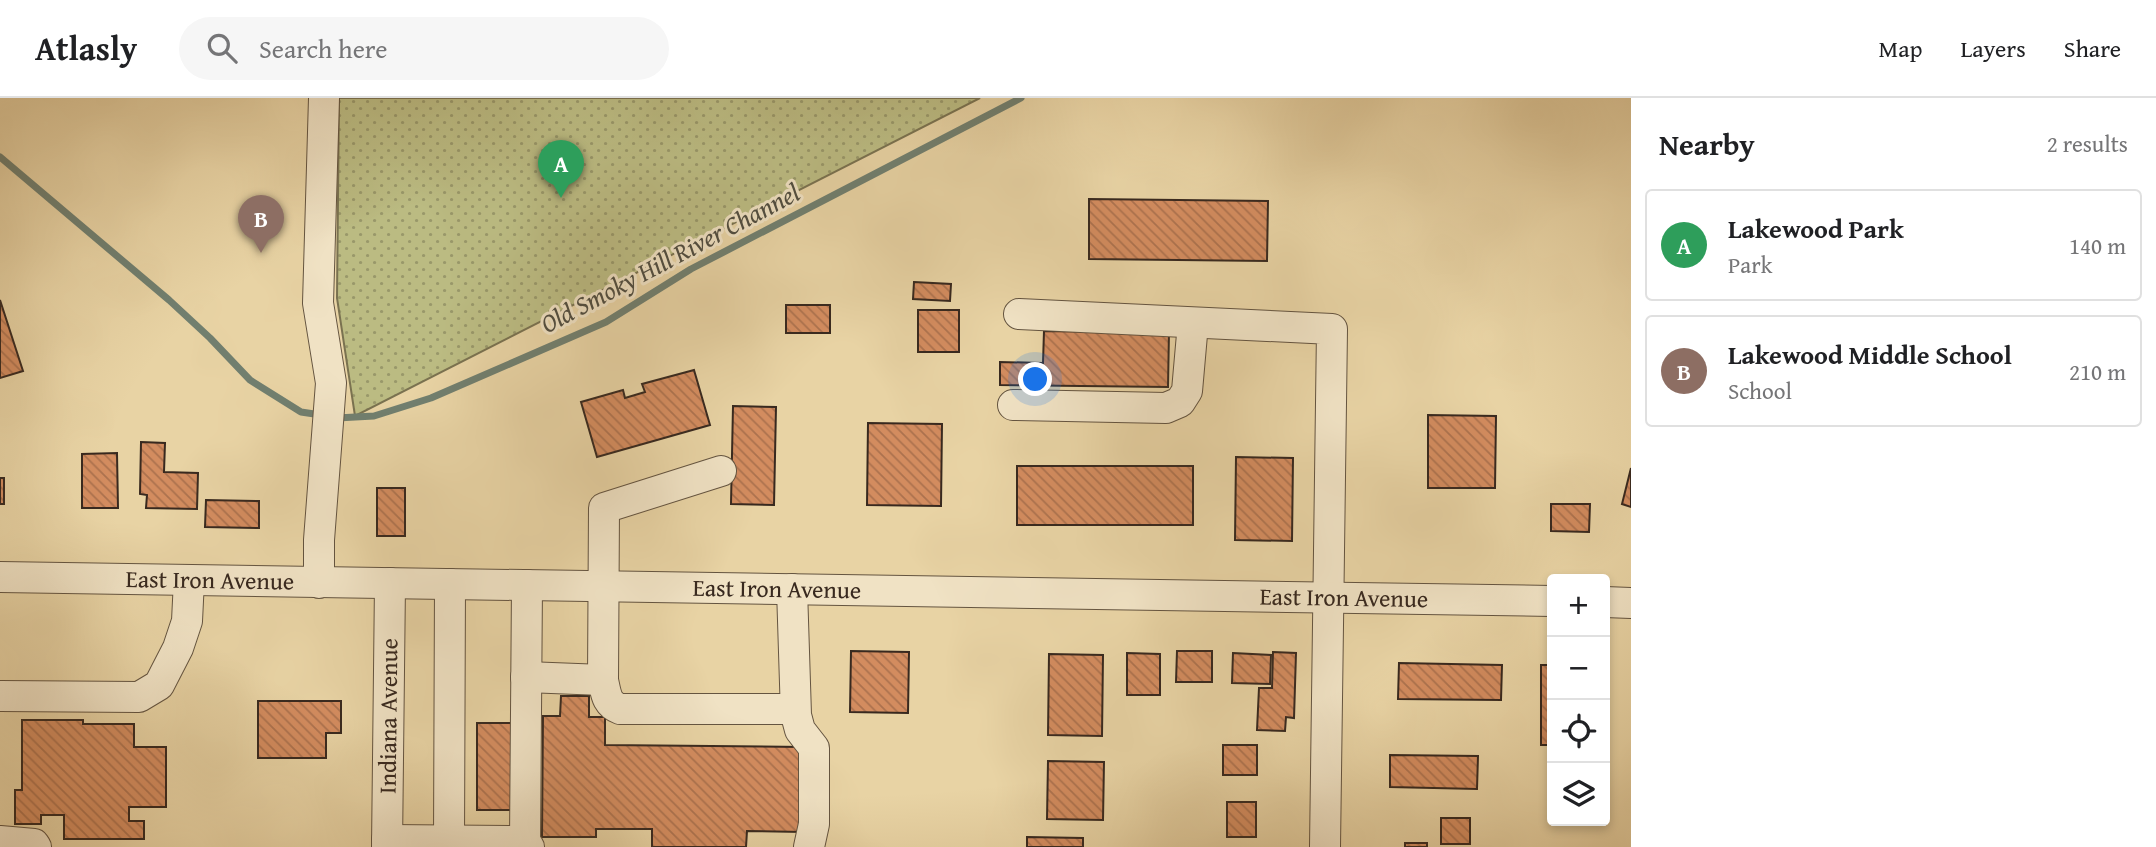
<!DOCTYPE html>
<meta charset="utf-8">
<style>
:root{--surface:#fff;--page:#f6f6f6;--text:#202124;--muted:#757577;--line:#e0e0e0;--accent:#8f2418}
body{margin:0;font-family:"Gentium Book Plus",serif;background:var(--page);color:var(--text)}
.controls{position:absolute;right:21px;bottom:21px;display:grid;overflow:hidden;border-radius:7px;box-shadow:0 4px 10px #0003}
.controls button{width:63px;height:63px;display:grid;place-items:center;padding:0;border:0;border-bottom:2px solid var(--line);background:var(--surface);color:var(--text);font:35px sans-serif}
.you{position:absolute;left:1036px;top:282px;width:24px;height:24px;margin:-18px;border:5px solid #fff;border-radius:50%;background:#1a73e8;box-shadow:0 0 0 10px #1a73e833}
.badge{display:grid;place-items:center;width:46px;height:46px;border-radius:50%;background:var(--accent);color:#fff;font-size:23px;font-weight:700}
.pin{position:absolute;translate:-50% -58px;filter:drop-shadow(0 2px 4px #0008)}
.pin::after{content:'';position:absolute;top:37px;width:24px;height:21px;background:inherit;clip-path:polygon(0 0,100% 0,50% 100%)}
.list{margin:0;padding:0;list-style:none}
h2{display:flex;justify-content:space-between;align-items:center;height:91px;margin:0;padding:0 28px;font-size:30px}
h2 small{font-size:23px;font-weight:400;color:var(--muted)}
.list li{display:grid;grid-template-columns:46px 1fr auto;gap:21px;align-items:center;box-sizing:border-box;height:112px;margin:0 14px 14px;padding:0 14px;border:2px solid var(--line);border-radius:7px}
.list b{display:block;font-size:26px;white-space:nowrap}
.list p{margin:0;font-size:23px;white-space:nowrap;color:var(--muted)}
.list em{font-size:23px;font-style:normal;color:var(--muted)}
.icon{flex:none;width:38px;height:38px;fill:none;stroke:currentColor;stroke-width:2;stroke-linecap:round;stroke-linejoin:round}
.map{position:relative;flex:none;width:1631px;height:749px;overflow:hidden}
header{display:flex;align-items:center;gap:42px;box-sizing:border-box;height:98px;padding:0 35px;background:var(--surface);border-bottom:2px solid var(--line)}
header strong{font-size:33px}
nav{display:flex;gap:38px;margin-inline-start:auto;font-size:24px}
.search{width:490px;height:63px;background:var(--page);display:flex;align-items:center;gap:18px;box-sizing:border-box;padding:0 24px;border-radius:38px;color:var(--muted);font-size:26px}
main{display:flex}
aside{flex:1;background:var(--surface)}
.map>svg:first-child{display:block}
</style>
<header>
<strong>Atlasly</strong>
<div class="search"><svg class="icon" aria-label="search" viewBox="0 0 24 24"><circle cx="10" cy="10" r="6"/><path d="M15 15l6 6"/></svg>Search here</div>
<nav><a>Map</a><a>Layers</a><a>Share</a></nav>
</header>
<main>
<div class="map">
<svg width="1631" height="749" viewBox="0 0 1631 749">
<defs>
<pattern id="grass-dots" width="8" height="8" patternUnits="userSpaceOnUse" patternTransform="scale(1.75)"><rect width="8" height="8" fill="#bbbb82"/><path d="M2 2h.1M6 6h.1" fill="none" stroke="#99986a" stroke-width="1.8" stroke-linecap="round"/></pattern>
<pattern id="building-back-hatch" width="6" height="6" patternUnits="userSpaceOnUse" patternTransform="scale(1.75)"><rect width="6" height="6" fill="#d38c5f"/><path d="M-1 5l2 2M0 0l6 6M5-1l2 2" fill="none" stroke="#ac724e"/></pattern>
</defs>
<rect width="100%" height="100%" fill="#e8d3a4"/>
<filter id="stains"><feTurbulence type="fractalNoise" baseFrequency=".00286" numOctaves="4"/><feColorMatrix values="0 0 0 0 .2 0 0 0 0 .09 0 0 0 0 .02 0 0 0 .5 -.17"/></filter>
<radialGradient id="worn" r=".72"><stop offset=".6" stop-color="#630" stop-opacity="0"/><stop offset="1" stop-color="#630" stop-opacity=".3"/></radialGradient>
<polygon fill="url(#grass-dots)" stroke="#7a7250" stroke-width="2" points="339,0 980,0 355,318 337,200"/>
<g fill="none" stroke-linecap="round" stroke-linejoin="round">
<g stroke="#717f6f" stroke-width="7">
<polyline points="0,59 169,202 210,240 250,282 301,314 321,317"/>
<polyline points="337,320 374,318 431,300 606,224 691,171 1021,0"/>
</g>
</g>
<g fill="url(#building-back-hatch)" stroke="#38291f" stroke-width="2">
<polygon points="1089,101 1268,103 1267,163 1089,161"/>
<polygon points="914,184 951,186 950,203 913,201"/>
<polygon points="0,202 23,273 0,280"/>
<rect x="786" y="207" width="44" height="28"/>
<rect x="918" y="212" width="41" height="42"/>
<polygon points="1044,233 1169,234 1168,289 1000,287 1000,264 1043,265"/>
<polygon points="694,272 710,327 597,359 581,304 623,292 625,300 645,294 642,286"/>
<polygon points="733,308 776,309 774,407 731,406"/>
<polygon points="1428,317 1496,318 1495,390 1428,390"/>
<polygon points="868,325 942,326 941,408 867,407"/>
<polygon points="141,344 165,345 164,374 198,375 197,411 146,410 147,397 140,396"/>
<polygon points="117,355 118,410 82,410 82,356"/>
<polygon points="1236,359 1293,360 1292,443 1235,442"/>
<rect x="1017" y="368" width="176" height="59"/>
<polygon points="1631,370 1631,409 1622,406"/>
<rect x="0" y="380" width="4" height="26"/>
<rect x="377" y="390" width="28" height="48"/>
<polygon points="206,402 259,403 259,430 205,429"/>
<polygon points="1551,406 1590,406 1589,434 1551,433"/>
<polygon points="851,553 909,554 908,615 850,614"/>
<polygon points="1177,553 1212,553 1212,584 1176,584"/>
<polygon points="1273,554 1296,555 1294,620 1286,619 1285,633 1257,632 1259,590 1272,590"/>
<polygon points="1127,555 1160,556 1160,597 1127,597"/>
<polygon points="1233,555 1271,557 1270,586 1232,585"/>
<polygon points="1049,556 1103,557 1102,638 1048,637"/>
<polygon points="1399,565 1502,567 1501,602 1398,601"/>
<rect x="1541" y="567" width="11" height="80"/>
<polygon points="561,598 589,598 589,619 605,619 605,647 803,649 802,734 747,733 746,749 652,749 652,731 596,731 596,739 542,739 543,618 560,618"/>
<polygon points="258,603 341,603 341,635 326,635 326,660 258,660"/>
<polygon points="22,622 83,622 83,626 134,626 134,649 166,649 166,709 129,709 129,723 144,723 144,741 64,741 64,717 41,717 41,726 15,726 15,692 22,692"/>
<polygon points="477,625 516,625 515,712 477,712"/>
<rect x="1223" y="647" width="34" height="30"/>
<polygon points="1390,657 1478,658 1477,691 1390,689"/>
<polygon points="1048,663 1104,664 1103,722 1047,721"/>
<rect x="1227" y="704" width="29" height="35"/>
<rect x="1441" y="720" width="29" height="26"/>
<polygon points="1027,739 1083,740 1083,749 1027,749"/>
<rect x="1405" y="745" width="22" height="4"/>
</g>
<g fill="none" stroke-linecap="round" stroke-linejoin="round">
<g stroke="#645440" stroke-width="32">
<g id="minor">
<polyline points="1019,216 1332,231 1325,749"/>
<polyline points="1013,307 1166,310 1180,304 1187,293 1193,225"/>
<path d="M 721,373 L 604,410 L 603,582 C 606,595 606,606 620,611 L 795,611"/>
<path id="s1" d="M 0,479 L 1552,503"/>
<polyline points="319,485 319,442 331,285 318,205 324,0"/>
<polyline points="527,487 525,743 529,749"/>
<polyline points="792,491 796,617 800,632 814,650 814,726 809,749"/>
<polyline points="1605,504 1631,505"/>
<polyline points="526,579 603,582"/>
<polyline points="0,598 139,599 159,587 178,550 187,523 189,482"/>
<polyline points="387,742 525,743"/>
<polyline points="0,743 34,746 36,749"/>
<polyline points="449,743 450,486"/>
<path id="s2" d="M 387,749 L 390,485"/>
</g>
</g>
<use href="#minor" stroke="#f0e2c4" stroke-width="30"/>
</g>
<g text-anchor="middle" stroke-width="6" stroke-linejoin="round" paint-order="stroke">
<g font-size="24" fill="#38291f" stroke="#f0e2c4">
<text dy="8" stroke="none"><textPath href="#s1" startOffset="210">East Iron Avenue</textPath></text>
<text dy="8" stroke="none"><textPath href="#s1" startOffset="777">East Iron Avenue</textPath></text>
<text dy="8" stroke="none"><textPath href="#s1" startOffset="1344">East Iron Avenue</textPath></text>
<text dy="8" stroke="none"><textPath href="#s2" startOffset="131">Indiana Avenue</textPath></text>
</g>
<g font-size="26" font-style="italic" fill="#504d40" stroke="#f0e2c4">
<text transform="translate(670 160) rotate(-28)" y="9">Old Smoky Hill River Channel</text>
</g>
</g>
<rect width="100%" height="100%" filter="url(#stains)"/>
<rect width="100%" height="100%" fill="url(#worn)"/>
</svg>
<div class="controls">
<button>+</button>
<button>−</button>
<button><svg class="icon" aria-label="locate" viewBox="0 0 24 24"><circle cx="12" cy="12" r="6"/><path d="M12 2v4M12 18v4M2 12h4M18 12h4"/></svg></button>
<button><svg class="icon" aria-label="layers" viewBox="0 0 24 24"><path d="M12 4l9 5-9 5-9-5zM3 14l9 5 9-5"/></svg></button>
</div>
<div class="you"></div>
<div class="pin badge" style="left:561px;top:100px;background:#2e9e5b">A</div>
<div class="pin badge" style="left:261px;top:155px;background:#8d6e63">B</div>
</div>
<aside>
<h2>Nearby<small>2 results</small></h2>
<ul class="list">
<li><span class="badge" style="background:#2e9e5b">A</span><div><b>Lakewood Park</b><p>Park</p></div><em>140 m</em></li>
<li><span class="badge" style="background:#8d6e63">B</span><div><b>Lakewood Middle School</b><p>School</p></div><em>210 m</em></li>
</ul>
</aside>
</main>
